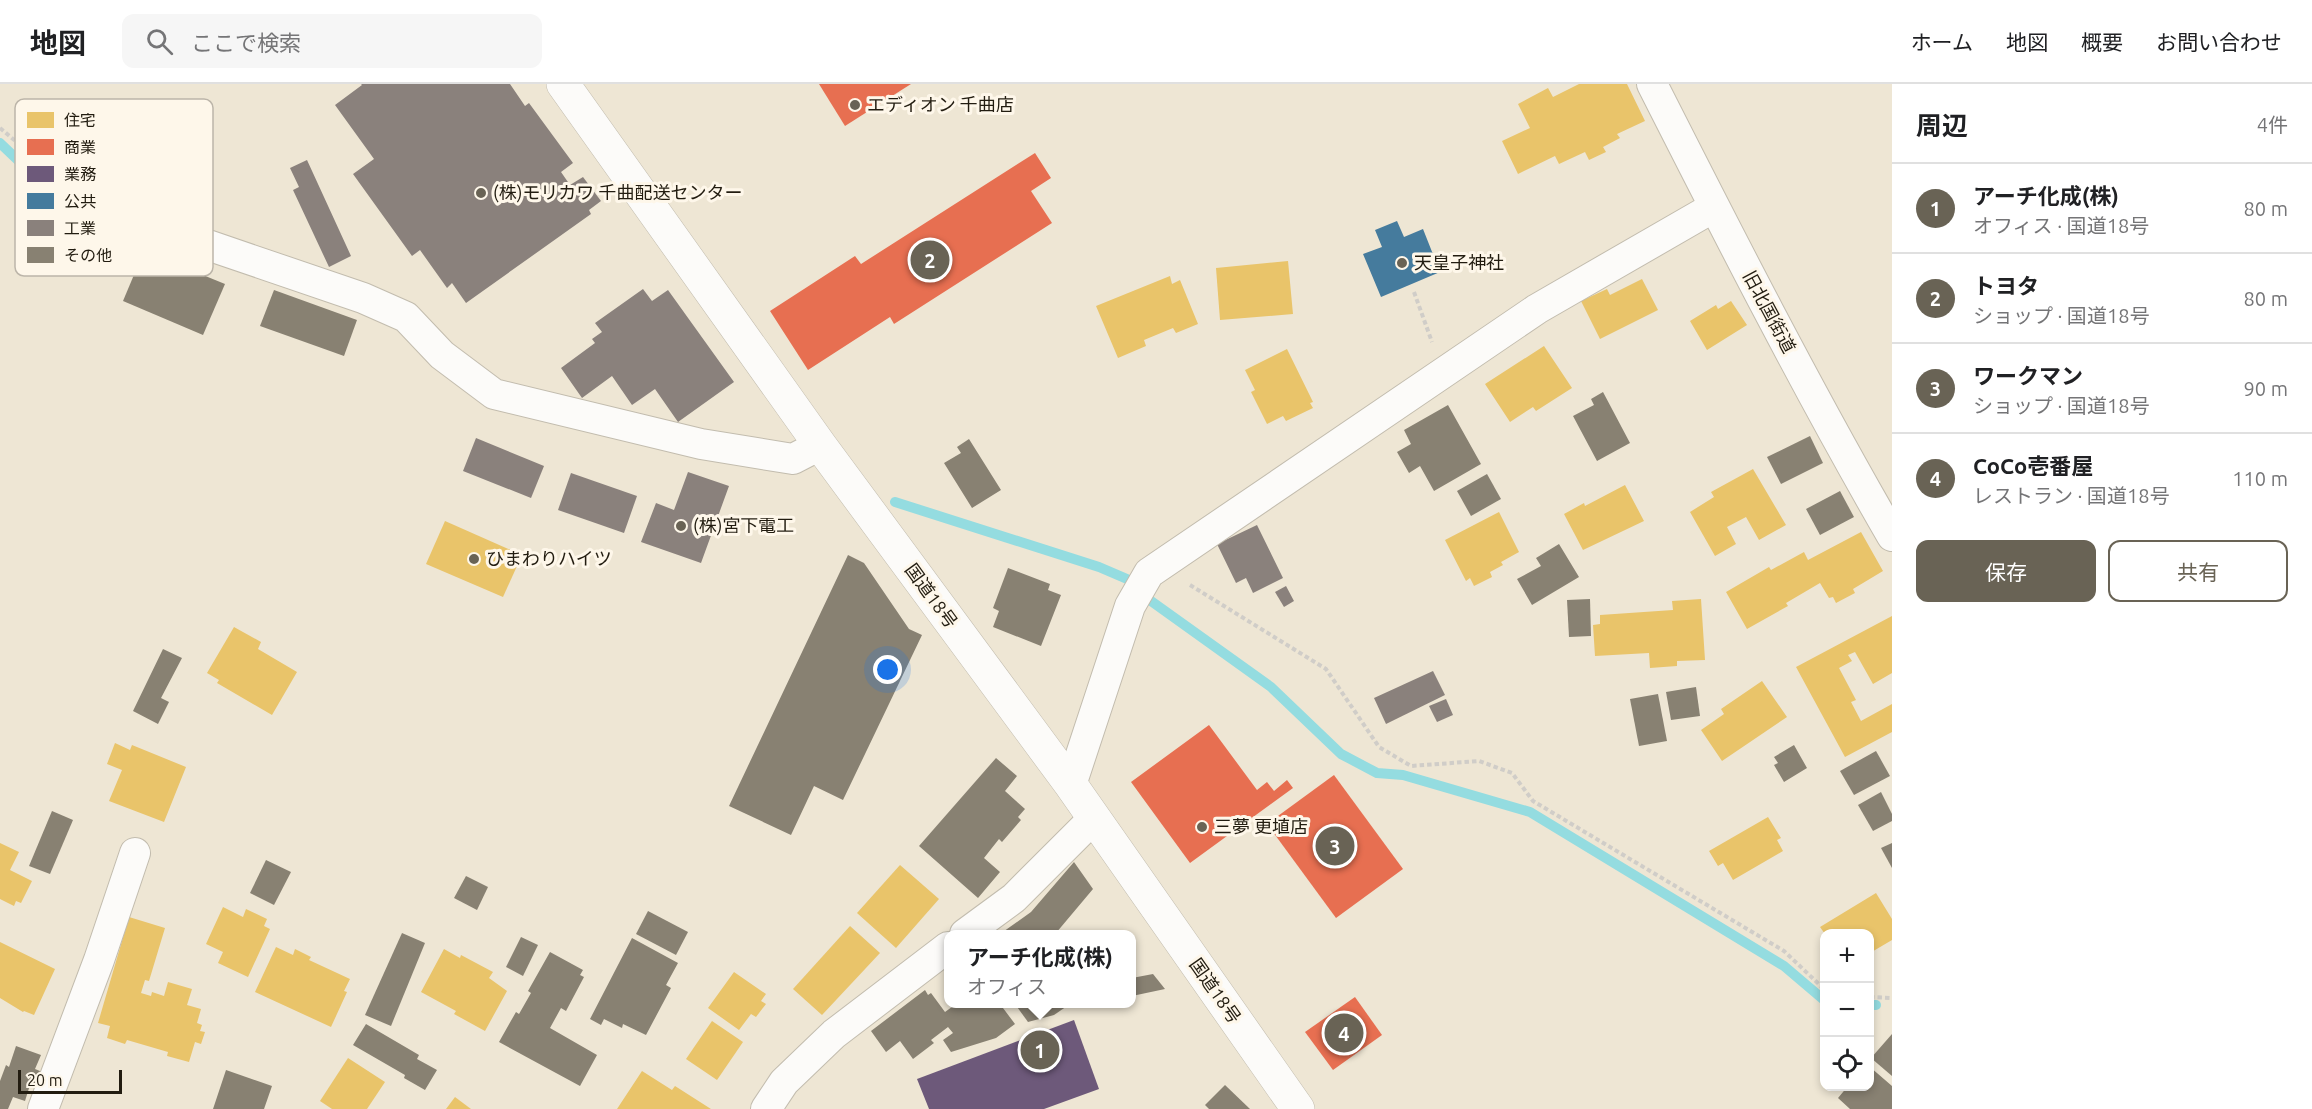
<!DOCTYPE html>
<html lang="ja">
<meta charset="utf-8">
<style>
:root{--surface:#fff;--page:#f6f6f6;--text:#202124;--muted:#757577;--line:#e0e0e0;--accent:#696355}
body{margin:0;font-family:Ubuntu,"Noto Sans JP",sans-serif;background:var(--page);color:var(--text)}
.controls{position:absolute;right:18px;bottom:18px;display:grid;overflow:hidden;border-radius:12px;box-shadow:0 3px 9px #0003}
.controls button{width:54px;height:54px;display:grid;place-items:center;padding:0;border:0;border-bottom:2px solid var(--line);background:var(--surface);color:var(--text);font:30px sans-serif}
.scale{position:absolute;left:18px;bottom:15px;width:104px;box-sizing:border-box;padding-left:6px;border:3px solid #221c10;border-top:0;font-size:16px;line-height:21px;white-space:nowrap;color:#221c10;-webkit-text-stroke:4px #fef7ea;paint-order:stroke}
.you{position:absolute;left:888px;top:586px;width:21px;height:21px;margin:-15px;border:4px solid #fff;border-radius:50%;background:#1a73e8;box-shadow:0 0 0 9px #1a73e833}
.badge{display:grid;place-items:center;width:39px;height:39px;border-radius:50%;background:var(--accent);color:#fff;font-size:20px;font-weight:700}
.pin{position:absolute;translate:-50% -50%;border:3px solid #fff;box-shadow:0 2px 6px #0006}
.popup{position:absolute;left:944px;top:846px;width:192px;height:78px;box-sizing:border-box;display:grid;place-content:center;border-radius:12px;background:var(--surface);filter:drop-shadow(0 2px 4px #0005);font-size:20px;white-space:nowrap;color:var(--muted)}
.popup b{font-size:22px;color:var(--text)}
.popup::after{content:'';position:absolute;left:50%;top:100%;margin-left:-12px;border:12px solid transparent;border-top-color:var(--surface)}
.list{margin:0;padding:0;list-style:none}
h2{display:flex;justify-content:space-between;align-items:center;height:78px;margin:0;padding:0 24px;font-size:26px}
h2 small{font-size:20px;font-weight:400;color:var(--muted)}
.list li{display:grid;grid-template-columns:39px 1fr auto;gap:18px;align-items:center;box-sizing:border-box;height:90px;padding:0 24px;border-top:2px solid var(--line)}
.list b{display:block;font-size:22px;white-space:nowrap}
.list p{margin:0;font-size:20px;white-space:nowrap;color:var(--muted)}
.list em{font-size:20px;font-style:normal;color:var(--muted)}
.actions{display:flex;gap:12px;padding:18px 24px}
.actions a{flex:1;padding:14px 0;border:2px solid var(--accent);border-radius:12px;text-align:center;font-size:21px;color:var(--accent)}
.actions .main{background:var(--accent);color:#fff}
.icon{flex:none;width:33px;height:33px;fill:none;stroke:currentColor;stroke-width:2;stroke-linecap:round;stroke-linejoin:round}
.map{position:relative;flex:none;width:1892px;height:1025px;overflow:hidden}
header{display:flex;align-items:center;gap:36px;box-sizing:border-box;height:84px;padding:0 30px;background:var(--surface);border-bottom:2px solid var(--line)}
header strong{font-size:28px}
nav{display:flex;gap:33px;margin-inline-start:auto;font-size:21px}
.search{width:420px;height:54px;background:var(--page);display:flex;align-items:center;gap:15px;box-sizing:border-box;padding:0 21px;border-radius:12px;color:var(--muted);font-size:22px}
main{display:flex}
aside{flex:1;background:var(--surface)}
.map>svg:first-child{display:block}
</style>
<header>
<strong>地図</strong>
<div class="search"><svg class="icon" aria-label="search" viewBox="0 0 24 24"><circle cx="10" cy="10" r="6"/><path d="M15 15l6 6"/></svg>ここで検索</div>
<nav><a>ホーム</a><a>地図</a><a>概要</a><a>お問い合わせ</a></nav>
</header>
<main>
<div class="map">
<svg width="1892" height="1025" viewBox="0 0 1892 1025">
<rect width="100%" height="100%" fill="#eee6d4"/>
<g fill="#e9c46a">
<polygon points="1579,0 1627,0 1645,37 1617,50 1620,54 1603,63 1606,68 1589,76 1585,68 1559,80 1555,72 1518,90 1502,57 1530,44 1518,20 1548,4 1553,13"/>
<polygon points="1288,177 1293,230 1220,236 1216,184"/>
<polygon points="1170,192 1172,200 1180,196 1198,240 1176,249 1173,244 1144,256 1146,262 1118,274 1096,222"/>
<polygon points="1642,195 1658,226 1600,255 1581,217 1607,205 1610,211"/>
<polygon points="1731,217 1747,241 1707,266 1690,237 1716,221 1718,225"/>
<polygon points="1544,262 1572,304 1536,327 1533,323 1510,338 1485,300"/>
<polygon points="1287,265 1313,318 1310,319 1313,324 1286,337 1283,332 1267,340 1251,308 1255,306 1245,286"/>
<polygon points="1753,385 1786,441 1759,456 1746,433 1727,443 1736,460 1715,472 1690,428 1714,413 1711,408"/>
<polygon points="1625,401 1644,437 1583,466 1564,430 1584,419 1585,422"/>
<polygon points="1499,428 1519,468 1501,478 1503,481 1490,488 1492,493 1474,502 1470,494 1466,497 1445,456"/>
<polygon points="445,437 522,471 503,513 426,480"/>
<polygon points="1861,448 1883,487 1853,505 1855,509 1836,519 1833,513 1829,514 1820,499 1786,519 1788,522 1747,545 1726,508 1769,483 1771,486 1804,468 1808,476"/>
<polygon points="1701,515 1705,576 1677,577 1677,582 1650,584 1649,569 1595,572 1593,541 1600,540 1600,531 1673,526 1672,517"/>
<polygon points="1892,532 1892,589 1873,600 1855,568 1848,571 1852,577 1839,584 1856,616 1851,618 1861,637 1892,620 1892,648 1845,673 1796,583"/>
<polygon points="234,543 261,558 258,565 297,588 272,631 217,599 219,596 207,589"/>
<polygon points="1762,597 1787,633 1722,677 1701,646 1724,630 1721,625"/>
<polygon points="115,659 130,666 132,661 186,683 164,738 109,717 122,686 107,680"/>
<polygon points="1768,733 1781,754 1777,756 1783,767 1733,796 1723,779 1718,782 1709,767"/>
<polygon points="0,759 19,768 10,786 32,797 21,819 16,817 14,822 0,815"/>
<polygon points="900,781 939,815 896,864 857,829"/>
<polygon points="1876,809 1892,835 1892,856 1870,869 1870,850 1825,850 1820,843"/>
<polygon points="223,823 243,833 246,825 267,835 264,842 270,845 248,893 218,879 223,868 206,860"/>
<polygon points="129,833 165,844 149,897 145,896 141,909 151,912 152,908 164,912 168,898 192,905 187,921 201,925 197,939 202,941 200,947 205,948 201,960 195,958 189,978 167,972 168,968 127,956 125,960 107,954 110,942 98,939"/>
<polygon points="850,842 880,869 822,931 793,905"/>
<polygon points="0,858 55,885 34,931 24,927 23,928 0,914"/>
<polygon points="276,863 293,871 295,865 311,873 309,876 350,895 344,907 347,908 331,943 255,908"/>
<polygon points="444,865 460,874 461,871 493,888 489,894 507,907 485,947 454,930 456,927 421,908"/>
<polygon points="734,888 766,910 761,917 766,920 756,933 751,930 739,946 708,924"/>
<polygon points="712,937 743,958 717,996 686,975"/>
<polygon points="348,974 385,998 367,1025 332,1025 320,1017"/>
<polygon points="642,987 672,1006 675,1002 711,1025 617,1025"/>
<polygon points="455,1013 471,1025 446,1025"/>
</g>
<g fill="#e76f51">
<polygon points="819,0 911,0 845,42"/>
<polygon points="1035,69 1051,94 1031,107 1052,139 894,240 890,233 808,286 770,227 855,172 861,180"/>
<polygon points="1209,641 1257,706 1267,698 1274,707 1287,696 1293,704 1190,779 1131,698"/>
<polygon points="1334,691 1403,785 1336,834 1267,740"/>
<polygon points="1355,913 1382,951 1333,986 1305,948"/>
</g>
<polygon fill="#6d597a" points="1074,936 1099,1005 1044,1025 929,1025 917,995"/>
<polygon fill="#457b9d" points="1397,137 1404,153 1423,145 1440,188 1381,213 1363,170 1382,163 1375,146"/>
<g fill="#8a817c">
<polygon points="361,0 510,0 525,22 529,19 573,79 561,88 570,101 583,93 601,117 589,126 591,130 466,219 452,199 447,204 420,166 412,172 353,90 374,75 335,21 362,1"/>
<polygon points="307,76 351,172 329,183 293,106 299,103 290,84"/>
<polygon points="643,205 652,217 668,206 734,298 678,338 655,305 632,321 612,292 582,314 561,284 595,259 592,255 602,248 595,239"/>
<polygon points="476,354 544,382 531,414 463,387"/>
<polygon points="688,388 729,402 701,479 641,458 656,419 674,426"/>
<polygon points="571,389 637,412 624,449 558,426"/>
<polygon points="1257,441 1283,494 1253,509 1246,494 1236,499 1217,460"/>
<polygon points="1286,502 1294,517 1284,523 1275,508"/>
<polygon points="1433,587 1445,611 1386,640 1374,614"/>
<polygon points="1446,615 1453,631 1437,638 1429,622"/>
</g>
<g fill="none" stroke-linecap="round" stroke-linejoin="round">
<g stroke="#94dce0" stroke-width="10">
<polyline points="0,59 20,78 193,169"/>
<polyline points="895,418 1099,483 1127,495"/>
<polyline points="1151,517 1271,603 1341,670 1377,689 1403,691 1530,728 1784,882 1824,916"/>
<polyline points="1870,921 1876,921"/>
</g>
</g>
<g fill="#888172">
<polygon points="144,167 225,200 203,251 123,217"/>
<polygon points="274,206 357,236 344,272 260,242"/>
<polygon points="1603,308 1630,359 1597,377 1573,332 1594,321 1591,315"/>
<polygon points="1448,321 1481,380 1434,407 1420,382 1409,389 1397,368 1411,360 1404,346"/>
<polygon points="1810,352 1823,379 1781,400 1767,373"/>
<polygon points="969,355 1001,406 972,424 944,379 961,369 957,363"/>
<polygon points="1487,390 1501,415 1471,432 1457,407"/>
<polygon points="1840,407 1854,433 1820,451 1806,425"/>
<polygon points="1559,460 1579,493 1532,521 1517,495 1541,482 1536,474"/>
<polygon points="848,471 864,479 909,545 922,551 843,716 814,702 791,751 729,722"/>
<polygon points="1008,484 1050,500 1048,506 1061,511 1041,562 993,543 999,527 993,524"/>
<polygon points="1590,515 1591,552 1569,553 1567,516"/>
<polygon points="163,565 182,574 161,614 169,618 158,640 133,627"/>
<polygon points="1696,603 1700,632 1671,636 1666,608"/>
<polygon points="1658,610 1667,657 1639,662 1630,615"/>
<polygon points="1794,661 1807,684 1784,698 1774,681 1778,679 1774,673"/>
<polygon points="1876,667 1890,692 1854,711 1840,687"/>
<polygon points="996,674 1017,692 1005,707 1025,725 1018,733 1021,736 1002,758 999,755 984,774 1000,788 978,814 919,762"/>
<polygon points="1881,708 1892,730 1892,737 1873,747 1858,721"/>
<polygon points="52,727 73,736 50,790 29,782"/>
<polygon points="1892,759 1892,784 1881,764"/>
<polygon points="266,776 291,788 274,821 250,809"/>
<polygon points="1074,778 1093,805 1056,849 1057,850 1000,850 1031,828"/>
<polygon points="466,792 488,803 477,826 454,814"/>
<polygon points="648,827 688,848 676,871 636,850"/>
<polygon points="402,849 425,859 391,942 365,931"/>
<polygon points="521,853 538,861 523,892 506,883"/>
<polygon points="632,854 678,879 666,901 671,904 646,951 623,940 622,944 604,935 601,941 590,935"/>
<polygon points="550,868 583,886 580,891 584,893 566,927 561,924 550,944 597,971 580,1002 499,958 516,928 519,930 531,909 528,907"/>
<polygon points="1153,890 1165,905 1132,912 1132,894"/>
<polygon points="925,906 928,911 931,909 945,928 956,920 1000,920 1015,940 996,954 951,968 943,956 953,949 948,943 931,956 934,959 913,975 900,957 886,968 871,947"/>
<polygon points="1015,920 1070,920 1054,931 1028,938"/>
<polygon points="366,940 419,971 417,975 437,986 425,1006 404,994 405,991 353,961"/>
<polygon points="1892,950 1892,992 1871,974"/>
<polygon points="16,962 41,971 35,985 40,987 34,1003 30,1001 25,1017 13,1013 8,1025 0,1025 0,997 6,981 9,983"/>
<polygon points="1870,983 1892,1002 1892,1025 1850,1025 1838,1014 1848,1002 1870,1002"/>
<polygon points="226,986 272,1002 264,1025 213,1025"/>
<polygon points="1225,1001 1250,1025 1209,1025 1205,1021"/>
</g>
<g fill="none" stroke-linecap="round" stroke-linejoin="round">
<g stroke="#c2bcae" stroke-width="32">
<g id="minor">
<path d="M 1652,0 C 1729,152 1807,305 1892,452"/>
<polyline points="193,156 363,214 406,233 442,271 494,310 701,360 793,375 820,361"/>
<polyline points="1071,701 1130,522 1149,489 1537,225 1714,123"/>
<polyline points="965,850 1014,814 1093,735"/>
<polyline points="43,1025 99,876 135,769"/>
<polyline points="766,1025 784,998 834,950 948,863"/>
</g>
</g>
<g stroke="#c2bcae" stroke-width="34">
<polyline id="trunk" points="563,0 820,361 1071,701 1298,1025"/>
</g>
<g stroke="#d0cdc8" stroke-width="4" stroke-dasharray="4.5 3" stroke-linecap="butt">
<polyline points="0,44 26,66 166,141"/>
<polyline points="1414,208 1432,258"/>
<polyline points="1190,501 1326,585 1379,663 1411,682 1479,677 1512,689 1533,717 1784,867 1824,905"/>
<polyline points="1870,913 1892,914"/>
</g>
<use href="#minor" stroke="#fcfbf9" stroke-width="30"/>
<use href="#trunk" stroke="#fcfbf9" stroke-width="33"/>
</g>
<g fill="#696355" stroke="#fef7ea" stroke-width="2">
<circle cx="855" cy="21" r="6"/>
<circle cx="481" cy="109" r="6"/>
<circle cx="1402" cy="179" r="6"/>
<circle cx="681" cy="442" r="6"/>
<circle cx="474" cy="475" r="6"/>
<circle cx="1202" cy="743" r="6"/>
</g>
<g text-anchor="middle" stroke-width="6" stroke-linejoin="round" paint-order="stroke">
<g font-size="18" fill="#221c10" stroke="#fef7ea" text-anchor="start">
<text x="867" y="27">エディオン 千曲店</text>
<text x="493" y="115">(株)モリカワ 千曲配送センター</text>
<text x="1414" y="185">天皇子神社</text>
<text x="693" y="448">(株)宮下電工</text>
<text x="486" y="481">ひまわりハイツ</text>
<text x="1214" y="749">三夢 更埴店</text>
</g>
<g font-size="18" fill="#221c10" stroke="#fef7ea">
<text transform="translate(1769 228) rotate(62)" y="6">旧北国街道</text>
<text transform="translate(931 512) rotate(54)" y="6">国道18号</text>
<text transform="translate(1215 907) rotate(55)" y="6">国道18号</text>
</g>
</g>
<rect x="15" y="15" width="198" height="177" rx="9" fill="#fef7ea" stroke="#bcb5a9" stroke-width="1.5"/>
<rect x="27" y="28" width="27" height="16" fill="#e9c46a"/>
<rect x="27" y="55" width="27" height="16" fill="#e76f51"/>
<rect x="27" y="82" width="27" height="16" fill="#6d597a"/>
<rect x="27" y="109" width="27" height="16" fill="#457b9d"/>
<rect x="27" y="136" width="27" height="16" fill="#8a817c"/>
<rect x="27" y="163" width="27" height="16" fill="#888172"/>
<g font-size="16" fill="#221c10">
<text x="64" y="42">住宅</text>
<text x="64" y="69">商業</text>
<text x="64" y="96">業務</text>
<text x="64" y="123">公共</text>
<text x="64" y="150">工業</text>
<text x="64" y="177">その他</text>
</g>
</svg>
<div class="controls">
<button>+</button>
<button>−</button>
<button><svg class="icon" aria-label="locate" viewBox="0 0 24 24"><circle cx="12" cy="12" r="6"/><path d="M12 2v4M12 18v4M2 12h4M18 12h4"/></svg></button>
</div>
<div class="scale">20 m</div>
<div class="you"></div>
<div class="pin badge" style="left:1040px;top:966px">1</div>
<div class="popup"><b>アーチ化成(株)</b>オフィス</div>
<div class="pin badge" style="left:930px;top:176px">2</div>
<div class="pin badge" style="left:1335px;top:762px">3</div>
<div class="pin badge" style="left:1344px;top:949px">4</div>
</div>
<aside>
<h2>周辺<small>4件</small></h2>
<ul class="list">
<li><span class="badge">1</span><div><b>アーチ化成(株)</b><p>オフィス · 国道18号</p></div><em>80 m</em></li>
<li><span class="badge">2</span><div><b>トヨタ</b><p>ショップ · 国道18号</p></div><em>80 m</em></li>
<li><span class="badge">3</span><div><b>ワークマン</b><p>ショップ · 国道18号</p></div><em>90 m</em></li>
<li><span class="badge">4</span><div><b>CoCo壱番屋</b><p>レストラン · 国道18号</p></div><em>110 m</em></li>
</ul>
<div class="actions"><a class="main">保存</a><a>共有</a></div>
</aside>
</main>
